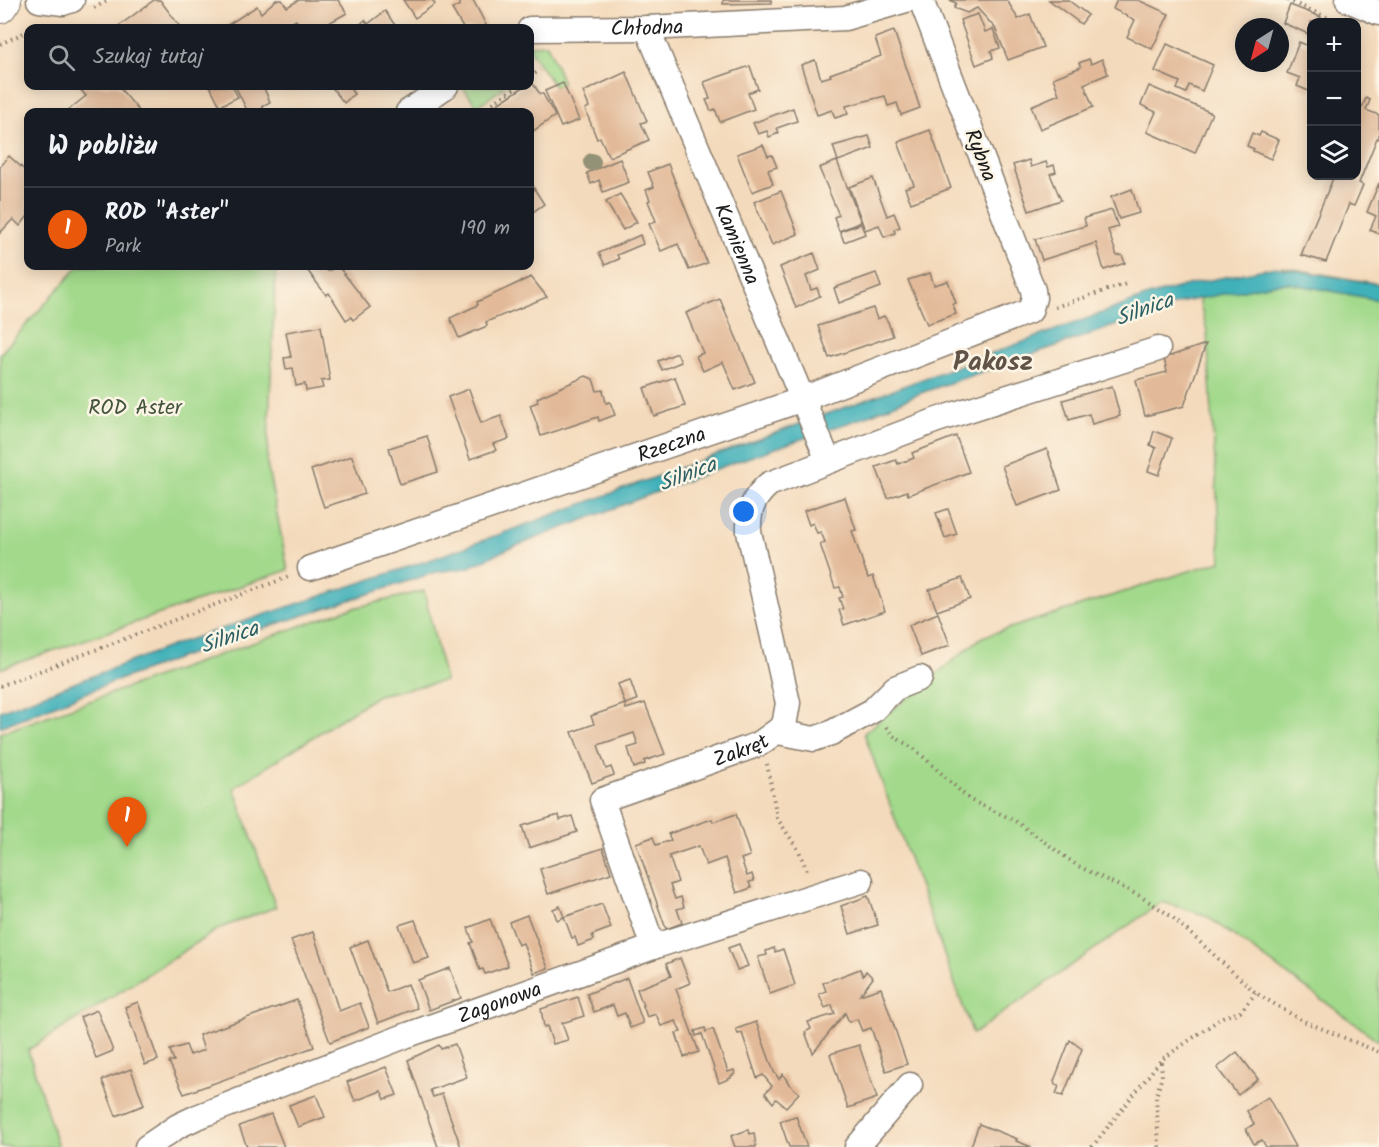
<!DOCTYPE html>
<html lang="pl">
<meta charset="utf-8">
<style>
:root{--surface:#171b24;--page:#20242c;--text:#f1f3f6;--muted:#9ea1a6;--line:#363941;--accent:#ea580c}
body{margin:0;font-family:Kalam,sans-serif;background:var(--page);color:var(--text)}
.controls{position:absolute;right:18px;top:18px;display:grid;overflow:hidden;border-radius:12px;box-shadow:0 3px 15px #0003}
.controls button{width:54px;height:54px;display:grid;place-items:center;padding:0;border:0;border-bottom:2px solid var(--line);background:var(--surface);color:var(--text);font:30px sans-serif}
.compass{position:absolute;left:1235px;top:18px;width:54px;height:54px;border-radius:50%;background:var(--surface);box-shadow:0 3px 15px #0003;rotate:216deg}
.you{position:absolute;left:744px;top:512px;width:21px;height:21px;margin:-15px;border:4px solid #fff;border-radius:50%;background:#1a73e8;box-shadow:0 0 0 9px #1a73e833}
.badge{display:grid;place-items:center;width:39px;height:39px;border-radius:50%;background:var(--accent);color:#fff;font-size:20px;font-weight:700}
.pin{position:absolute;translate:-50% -50px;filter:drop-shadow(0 2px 3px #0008)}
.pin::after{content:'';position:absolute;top:32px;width:21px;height:18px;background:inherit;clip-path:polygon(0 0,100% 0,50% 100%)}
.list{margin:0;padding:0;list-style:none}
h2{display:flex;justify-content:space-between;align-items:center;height:78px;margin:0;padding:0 24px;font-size:26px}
h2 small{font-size:20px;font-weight:400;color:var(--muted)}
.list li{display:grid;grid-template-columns:39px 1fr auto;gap:18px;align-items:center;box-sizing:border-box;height:84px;padding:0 24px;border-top:2px solid var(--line)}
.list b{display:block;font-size:22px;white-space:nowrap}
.list p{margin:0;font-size:20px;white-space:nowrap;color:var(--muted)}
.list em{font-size:20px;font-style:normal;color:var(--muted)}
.icon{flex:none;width:33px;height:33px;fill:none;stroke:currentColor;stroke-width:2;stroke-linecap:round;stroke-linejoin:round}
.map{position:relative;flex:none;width:1379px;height:1147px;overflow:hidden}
.search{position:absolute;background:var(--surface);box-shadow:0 3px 15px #0003;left:24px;top:24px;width:510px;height:66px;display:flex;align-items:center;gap:15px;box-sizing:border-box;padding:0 21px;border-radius:12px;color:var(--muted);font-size:22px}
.panel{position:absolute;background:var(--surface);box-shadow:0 3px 15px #0003;left:24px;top:108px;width:510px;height:162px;border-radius:12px}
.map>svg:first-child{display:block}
</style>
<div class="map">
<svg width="1379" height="1147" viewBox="0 0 1379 1147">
<rect width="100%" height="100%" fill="#fcf5e5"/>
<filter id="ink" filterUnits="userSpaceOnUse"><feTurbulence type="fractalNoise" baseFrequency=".0167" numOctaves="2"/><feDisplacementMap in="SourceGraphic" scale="12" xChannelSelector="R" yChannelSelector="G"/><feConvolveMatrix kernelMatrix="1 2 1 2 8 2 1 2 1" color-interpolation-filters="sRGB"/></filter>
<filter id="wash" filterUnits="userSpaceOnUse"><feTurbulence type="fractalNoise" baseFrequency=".008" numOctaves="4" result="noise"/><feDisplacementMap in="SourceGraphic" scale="24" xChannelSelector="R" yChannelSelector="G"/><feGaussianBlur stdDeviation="1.35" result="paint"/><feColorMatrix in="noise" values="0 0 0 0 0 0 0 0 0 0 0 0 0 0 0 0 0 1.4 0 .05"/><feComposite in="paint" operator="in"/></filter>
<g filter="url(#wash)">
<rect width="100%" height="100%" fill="#f4dabc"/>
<g fill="#a2d98b" stroke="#5f7a54" stroke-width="1.5">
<polygon points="547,44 563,83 555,87 530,51 530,45"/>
<polygon points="462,86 506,86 477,106"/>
<polygon points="79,266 276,266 267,464 288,570 0,669 0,354"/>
<polygon points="1283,267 1379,284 1379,1041 1205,915 1162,902 973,1034 864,733 982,637 1221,561 1207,331 1195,283"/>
<polygon points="424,591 445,681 378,695 234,788 276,907 220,928 28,1050 58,1147 0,1147 0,733 345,610"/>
</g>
<polygon fill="#40b0b9" stroke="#2e666a" stroke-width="1.5" points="1275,267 1379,284 1379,300 1288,283 1273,284 1183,302 921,393 862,418 727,465 503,551 467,568 436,572 240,636 113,682 0,727 0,711 182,642 435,558 1148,296 1195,283"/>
<g id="blocks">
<g fill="#e2ba99">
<polygon points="154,0 160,0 181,28 116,28"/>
<polygon points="276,0 282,0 287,7 299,0 338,0 347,13 320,28 302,28 296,20 281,28 223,28 257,6 261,13"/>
<polygon points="403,0 432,0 435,4 415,18"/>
<polygon points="457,0 473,0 486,25 479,28 463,28 452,9 460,5"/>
<polygon points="723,0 771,0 771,3 723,4"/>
<polygon points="949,0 1007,0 1018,19 1030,14 1043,47 1008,60 995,28 977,8 967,13 954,8 956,3"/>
<polygon points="1049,0 1068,0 1088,15 1081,24"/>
<polygon points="1117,0 1138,0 1169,14 1152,49 1127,37 1135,20 1113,9"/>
<polygon points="1290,5 1321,17 1319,22 1311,22 1311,35 1283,23"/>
<polygon points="385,11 397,28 358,26 365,20 368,24"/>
<polygon points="978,14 985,32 993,29 1000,48 991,51 993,58 976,65 960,20"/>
<polygon points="894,31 920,108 901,115 897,103 888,106 885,96 846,106 848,114 835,118 832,110 817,115 801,65 815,60 821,79 831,76 830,74 881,56 875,38"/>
<polygon points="1299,42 1311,47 1311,92 1297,86 1300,78 1287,73"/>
<polygon points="1167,44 1213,65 1202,91 1189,85 1186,93 1177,89 1180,82 1155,71"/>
<polygon points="1089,59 1091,64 1102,59 1108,74 1084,84 1093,107 1040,129 1031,106 1059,94 1053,78 1081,67 1079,63"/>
<polygon points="750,66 758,89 748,93 754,109 720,122 715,109 711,111 706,100 710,99 704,82"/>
<polygon points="626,72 647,121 641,123 649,140 609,157 600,137 597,139 585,109 589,107 583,92"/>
<polygon points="531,81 540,94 543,94 555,116 530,133 530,112 501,112 496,105 525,86 530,86"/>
<polygon points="563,83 579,120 561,127 545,91"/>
<polygon points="84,86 118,86 140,112 66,112 86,96 80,89"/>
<polygon points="210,86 232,86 238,97 220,106"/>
<polygon points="235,86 263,86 270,102 262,106 265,112 248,112"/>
<polygon points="331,86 356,86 351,90 354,94 344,103"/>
<polygon points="1149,86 1212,113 1195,153 1147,132 1156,112 1141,105"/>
<polygon points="1366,98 1370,100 1366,110 1379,115 1379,139 1377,138 1359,183 1363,185 1354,206 1349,204 1326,262 1301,255 1334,176 1356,176 1356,121"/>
<polygon points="793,108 797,121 777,128 779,133 769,137 767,131 758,134 753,123"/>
<polygon points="930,130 951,188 911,203 905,188 914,185 898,142"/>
<polygon points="1261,132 1279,140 1271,159 1253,151 1254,149 1247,146 1252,133 1259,136"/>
<polygon points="869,136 873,148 838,161 833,146"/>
<polygon points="763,145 768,156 772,155 777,167 768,170 773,184 752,192 737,154"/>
<polygon points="9,156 28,173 28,216 20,226 13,219 0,233 0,167"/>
<polygon points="620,159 629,182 603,192 599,180 591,184 587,173"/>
<polygon points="1029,160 1031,167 1046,162 1048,167 1054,165 1056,172 1050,174 1061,200 1029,211 1013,165"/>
<polygon points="837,161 861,222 839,231 834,217 839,215 819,168"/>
<polygon points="668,164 707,263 689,270 678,244 661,251 649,224 656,221 648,201 650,200 646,190 654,187 648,172"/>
<polygon points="873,178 887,216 894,213 900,227 894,229 895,233 884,237 879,225 865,230 849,187"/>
<polygon points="530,182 544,204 530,214"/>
<polygon points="1379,183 1379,234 1370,230 1376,216 1367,212"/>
<polygon points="1132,189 1139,213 1119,219 1111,197"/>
<polygon points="781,191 798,234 772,245 754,202"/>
<polygon points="620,194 637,222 623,230 606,202"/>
<polygon points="1112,210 1118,227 1108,230 1117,256 1122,255 1125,263 1104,270 1096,243 1042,260 1035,239 1086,226 1084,218"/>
<polygon points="861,224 865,234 844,242 840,231"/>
<polygon points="640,235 643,244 617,255 619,259 605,265 599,253"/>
<polygon points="814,253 820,270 806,276 811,290 817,288 820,296 796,308 780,267"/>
<polygon points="312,266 324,266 328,271 338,266 370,307 353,320 351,317 346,320 329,293 326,295 307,270"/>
<polygon points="876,273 881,287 839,303 834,288"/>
<polygon points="930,273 934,285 948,281 956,303 953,304 956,314 927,324 908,280"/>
<polygon points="531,277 547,297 486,322 487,326 459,338 450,318 478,305 477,302"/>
<polygon points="720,299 755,382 735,390 723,362 703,371 696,356 703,353 686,313"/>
<polygon points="873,308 877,319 884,316 888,322 893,336 829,358 818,326"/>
<polygon points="321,326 330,380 321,381 323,388 306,391 305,384 296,386 293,368 286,369 284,358 291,357 286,332"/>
<polygon points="1206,344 1184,406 1145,416 1136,380 1167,372 1164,358"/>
<polygon points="677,353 681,362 662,370 658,361"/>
<polygon points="586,376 593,379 597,391 603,390 606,403 610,402 615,415 599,421 598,417 541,436 530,405 538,402 537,398"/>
<polygon points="675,377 685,406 654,416 644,388"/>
<polygon points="1112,386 1120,416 1092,424 1089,414 1069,420 1063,400"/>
<polygon points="469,389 481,423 501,416 509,439 493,444 496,450 470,459 448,397"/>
<polygon points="1154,431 1172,438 1159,475 1148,471 1156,448 1150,445"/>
<polygon points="427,436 438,472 400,484 389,448"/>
<polygon points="956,436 969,472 908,495 907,491 888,498 876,467 896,460 898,464 914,458 912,453"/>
<polygon points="1047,449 1061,490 1017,506 1002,466"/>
<polygon points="352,456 365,494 324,507 311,470"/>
<polygon points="845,497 856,530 852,531 868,578 873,576 885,611 844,625 839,610 843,609 839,598 843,597 840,587 835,588 820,544 825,542 821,532 817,533 813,523 809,525 804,511"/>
<polygon points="948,509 957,534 945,538 936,513"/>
<polygon points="962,578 970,599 937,611 929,590"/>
<polygon points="938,613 950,645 921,656 909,625"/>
<polygon points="630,680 637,700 625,704 618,684"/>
<polygon points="645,703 665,754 644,761 645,764 634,768 628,748 638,745 634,733 598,745 606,769 611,767 614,775 592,783 572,732 594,724 591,716 625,704 626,709"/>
<polygon points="736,814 750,856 741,859 747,876 752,874 754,881 749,882 751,888 737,893 725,858 706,865 699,846 669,856 678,882 670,885 675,899 681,897 684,907 677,909 682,923 666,929 636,843 653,837 656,845 671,840 668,834 712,819 713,822"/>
<polygon points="559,815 560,820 572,816 577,832 529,848 522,826"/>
<polygon points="603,848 611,873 548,894 540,869"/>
<polygon points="868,896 878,925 850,934 841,906"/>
<polygon points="602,904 611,928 592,935 594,940 578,946 575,937 572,938 564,917"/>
<polygon points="560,906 564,917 557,920 553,909"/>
<polygon points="527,915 548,968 534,973 523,943 518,945 509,922"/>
<polygon points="490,919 508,966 485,974 483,969 480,970 470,943 473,942 468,928"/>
<polygon points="415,920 429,958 413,963 399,925"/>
<polygon points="313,932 339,1011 360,1003 369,1027 330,1042 291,940"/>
<polygon points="368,940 387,992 408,984 417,1008 378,1023 350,947"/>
<polygon points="739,944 748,966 737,970 728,948"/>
<polygon points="774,948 775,952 783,949 795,985 770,994 758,957 767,955 766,951"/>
<polygon points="680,958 690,983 676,989 699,1052 684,1057 676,1033 681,1032 676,1021 661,1026 656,1014 647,1017 637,989 671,976 666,964"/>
<polygon points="450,968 461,998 429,1010 418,980"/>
<polygon points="860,969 863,976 866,971 873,978 860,995 881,988 907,1064 886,1071 871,1028 862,1031 857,1019 849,1022 845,1013 813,1053 805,1032 811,1029 808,1022 835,1014 832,1005 825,1008 819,994 826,991 823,983"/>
<polygon points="627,978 643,1023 630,1028 625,1013 617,1016 613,1005 594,1012 587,994"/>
<polygon points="578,997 584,1016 562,1023 568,1040 553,1044 547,1026 544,1027 541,1009"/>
<polygon points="297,1000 314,1047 184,1094 169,1062 174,1061 170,1050 186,1045 190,1055 204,1050 199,1035"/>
<polygon points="138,1002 158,1060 145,1065 125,1007"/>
<polygon points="97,1010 113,1051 96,1058 80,1017"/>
<polygon points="756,1022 774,1072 779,1079 783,1074 789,1084 799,1093 786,1107 776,1099 773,1103 765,1093 772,1086 763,1075 757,1078 742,1033 738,1034 736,1029"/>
<polygon points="705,1028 706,1032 713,1029 728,1072 734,1070 735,1074 731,1076 731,1078 719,1083 702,1034 696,1036 695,1031"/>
<polygon points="1070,1040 1082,1049 1063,1096 1056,1094 1059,1086 1055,1085 1054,1081"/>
<polygon points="455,1044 467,1077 430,1090 433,1097 442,1094 461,1147 438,1147 408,1060 439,1045 441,1049"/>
<polygon points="859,1045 877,1098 848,1108 830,1054"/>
<polygon points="1237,1052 1258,1079 1238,1095 1217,1068"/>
<polygon points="386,1067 397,1095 385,1099 381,1091 355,1101 347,1082"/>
<polygon points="131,1069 144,1105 116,1116 102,1080"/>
<polygon points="316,1095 325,1117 298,1127 289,1105"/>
<polygon points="1268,1097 1295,1147 1266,1147 1262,1140 1254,1144 1246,1129 1254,1124 1247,1111"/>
<polygon points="271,1114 284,1147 247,1147 239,1126"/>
<polygon points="796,1116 807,1147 789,1147 780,1121"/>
<polygon points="979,1124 1017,1139 1016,1141 1032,1147 971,1146"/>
<polygon points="748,1130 750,1134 754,1133 756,1147 735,1147 731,1136"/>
</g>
</g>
</g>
<g filter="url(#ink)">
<use href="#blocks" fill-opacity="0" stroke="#887b6c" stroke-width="1.5"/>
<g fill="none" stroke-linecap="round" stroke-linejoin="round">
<g stroke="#887b6c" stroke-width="27">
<g id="minor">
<polyline points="39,0 63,3 72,0"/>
<polyline points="1348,0 1379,13"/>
<path id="s1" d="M 647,28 L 828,460"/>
<path id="s2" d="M 530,29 L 647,28 L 845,18 L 906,0"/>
<polyline points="408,112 446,86"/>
<path id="s3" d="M 310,568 L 803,399 L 1030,311 L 1034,298 L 1033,290 L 921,0"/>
<polyline points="778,732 814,739 831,733 872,711 895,688 920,678"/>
<path id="s4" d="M 653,947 L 602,800 L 759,744 L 784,726 L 788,703 L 749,532 C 748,510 753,498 769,484 L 937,420 L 1158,349"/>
<path id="s5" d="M 147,1147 L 178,1126 L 197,1117 L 405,1036 L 659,945 L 861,881"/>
<polyline points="857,1147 910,1085"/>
</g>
</g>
<g stroke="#887b6c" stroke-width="34">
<polyline id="major" points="0,7 5,0"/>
</g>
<g stroke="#887b6c" stroke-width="4" stroke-dasharray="1.5 4.5" stroke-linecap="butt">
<polyline points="1287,0 1331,19"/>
<polyline points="94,8 109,0"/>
<polyline points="0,44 28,31"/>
<polyline points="530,77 540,70"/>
<polyline points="495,112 490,105 518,86"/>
<polyline points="1055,307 1129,283"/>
<polyline points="0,686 288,577"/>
<polyline points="886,727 893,736 916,750 970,800 1014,820 1078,866 1140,896 1171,916 1256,993 1301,1020 1379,1052"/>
<polyline points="767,764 777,818 799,851 808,873"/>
<polyline points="1092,1147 1161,1060 1223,1017 1240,1012 1256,993"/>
<polyline points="1159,1147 1156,1097 1162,1076 1161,1062"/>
</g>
<use href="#minor" stroke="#fff" stroke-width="24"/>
<use href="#major" stroke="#fff" stroke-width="32"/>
</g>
<circle fill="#939176" cx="592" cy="162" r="9"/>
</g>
<g text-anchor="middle" stroke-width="5" stroke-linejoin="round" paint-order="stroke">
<g font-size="21" fill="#1c1c1c" stroke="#fcf5e5">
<text dy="7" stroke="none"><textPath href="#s2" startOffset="117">Chłodna</textPath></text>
<text transform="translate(981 155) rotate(69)" y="7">Rybna</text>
<text dy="7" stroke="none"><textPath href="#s1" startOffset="234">Kamienna</textPath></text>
<text dy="7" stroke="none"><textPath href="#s3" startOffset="382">Rzeczna</textPath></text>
<text dy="7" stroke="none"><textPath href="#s4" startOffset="303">Zakręt</textPath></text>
<text dy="7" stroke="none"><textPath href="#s5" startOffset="382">Zagonowa</textPath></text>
</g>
<g font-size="21" fill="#44553d" stroke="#fcf5e5">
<text x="135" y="414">ROD Aster</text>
</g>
<g font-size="22" font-style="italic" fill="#2c5f63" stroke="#fcf5e5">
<text transform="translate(1144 308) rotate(-20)" y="8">Silnica</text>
<text transform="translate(687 473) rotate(-21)" y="8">Silnica</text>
<text transform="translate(229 636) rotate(-19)" y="8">Silnica</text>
</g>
<g font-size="27" font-weight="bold" fill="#615348" stroke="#fcf5e5">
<text x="993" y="370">Pakosz</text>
</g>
</g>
</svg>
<div class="controls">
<button>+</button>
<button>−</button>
<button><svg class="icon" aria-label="layers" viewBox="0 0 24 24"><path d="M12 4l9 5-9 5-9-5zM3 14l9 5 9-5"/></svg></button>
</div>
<svg class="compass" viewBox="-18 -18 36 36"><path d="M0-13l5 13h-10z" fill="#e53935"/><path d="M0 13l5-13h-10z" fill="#9ea1a6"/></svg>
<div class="you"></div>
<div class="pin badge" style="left:127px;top:847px">1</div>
<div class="search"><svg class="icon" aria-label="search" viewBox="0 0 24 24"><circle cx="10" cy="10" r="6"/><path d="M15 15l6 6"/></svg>Szukaj tutaj</div>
<section class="panel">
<h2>W pobliżu<small></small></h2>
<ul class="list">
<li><span class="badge">1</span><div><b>ROD &quot;Aster&quot;</b><p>Park</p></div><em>190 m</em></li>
</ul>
</section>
</div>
